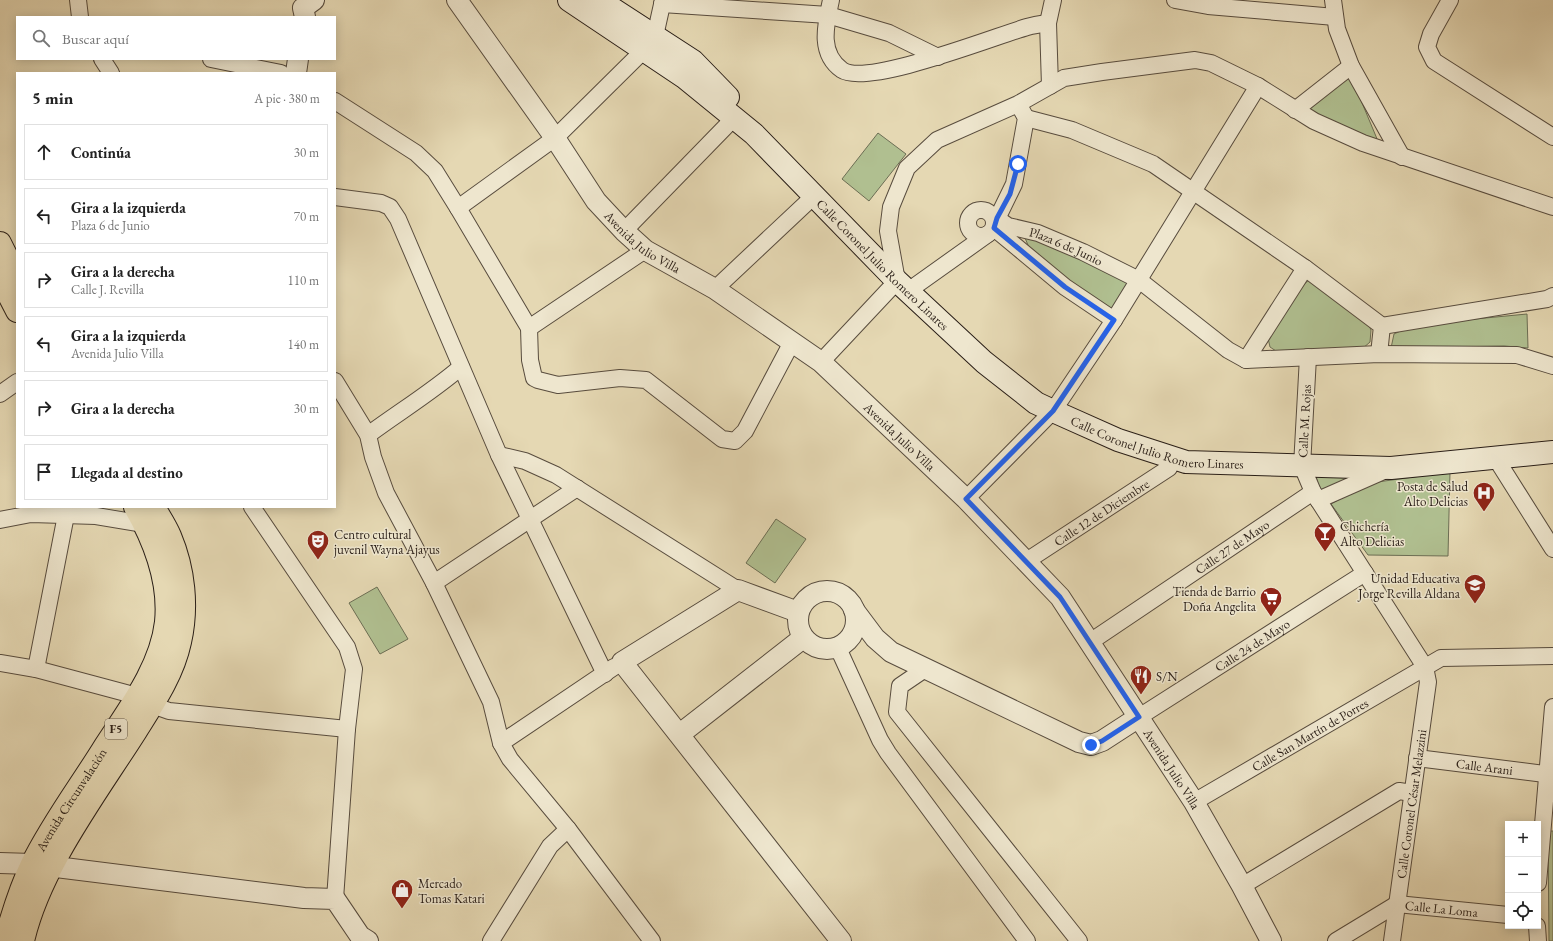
<!DOCTYPE html>
<html lang="es">
<meta charset="utf-8">
<style>
:root{--surface:#fff;--page:#f2f2f2;--text:#222;--muted:#767676;--line:#e0e0e0}
body{margin:0;font-family:"EB Garamond",serif;background:var(--page);color:var(--text)}
.controls{position:absolute;right:12px;bottom:12px;display:grid;overflow:hidden;border-radius:0px;box-shadow:0 2px 10px #0003}
.controls button{width:36px;height:36px;display:grid;place-items:center;padding:0;border:0;border-bottom:1px solid var(--line);background:var(--surface);color:var(--text);font:20px sans-serif}
.stop{position:absolute;width:12px;height:12px;margin:-9px;border:3px solid #2563eb;border-radius:50%;background:#fff}
.stop.end{background:#2563eb;border-color:#fff;box-shadow:0 1px 4px #0008}
.list{margin:0;padding:0;list-style:none}
h2{display:flex;justify-content:space-between;align-items:center;height:52px;margin:0;padding:0 16px;font-size:17px}
h2 small{font-size:13px;font-weight:400;color:var(--muted)}
.list li{display:grid;grid-template-columns:26px 1fr auto;gap:12px;align-items:center;box-sizing:border-box;height:56px;margin:0 8px 8px;padding:0 8px;border:1px solid var(--line);border-radius:0px}
.list b{display:block;font-size:15px;white-space:nowrap}
.list p{margin:0;font-size:13px;white-space:nowrap;color:var(--muted)}
.list em{font-size:13px;font-style:normal;color:var(--muted)}
.icon{flex:none;width:22px;height:22px;fill:none;stroke:currentColor;stroke-width:2;stroke-linecap:round;stroke-linejoin:round}
.map{position:relative;flex:none;width:1553px;height:941px;overflow:hidden}
.search{position:absolute;background:var(--surface);box-shadow:0 2px 10px #0003;left:16px;top:16px;width:320px;height:44px;display:flex;align-items:center;gap:10px;box-sizing:border-box;padding:0 14px;border-radius:0px;color:var(--muted);font-size:15px}
.panel{position:absolute;background:var(--surface);box-shadow:0 2px 10px #0003;left:16px;top:72px;width:320px;height:436px;border-radius:0px}
.map>svg:first-child{display:block}
</style>
<div class="map">
<svg width="1553" height="941" viewBox="0 0 1553 941">
<rect width="100%" height="100%" fill="#e5d8b3"/>
<filter id="stains"><feTurbulence type="fractalNoise" baseFrequency=".005" numOctaves="4"/><feColorMatrix values="0 0 0 0 .2 0 0 0 0 .09 0 0 0 0 .02 0 0 0 .5 -.17"/></filter>
<radialGradient id="worn" r=".72"><stop offset=".6" stop-color="#630" stop-opacity="0"/><stop offset="1" stop-color="#630" stop-opacity=".3"/></radialGradient>
<g fill="#b0bf90" stroke="#6c6e54">
<polygon points="1350,74 1380,146 1304,109"/>
<polygon points="878,133 906,154 869,201 842,179"/>
<polygon points="1025,238 1038,239 1131,284 1113,310 1070,282 1031,252"/>
<polygon points="1309,280 1367,321 1371,330 1370,342 1362,349 1276,351 1270,347 1268,338 1303,285"/>
<polygon points="1527,314 1528,348 1504,346 1391,348 1394,334 1413,325"/>
<polygon points="1315,471 1376,471 1320,494"/>
<polygon points="1450,472 1448,556 1368,555 1331,504 1370,483"/>
<polygon points="776,519 806,539 775,583 746,563"/>
<polygon points="377,587 408,639 380,654 349,603"/>
<polygon points="1548,831 1553,831 1553,941 1549,941"/>
</g>
<g fill="none" stroke-linecap="round" stroke-linejoin="round">
<g stroke="#584c3e" stroke-width="18">
<g id="minor">
<polyline points="78,0 80,17"/>
<path d="M 831,0 C 826,24 818,53 842,70 C 867,87 996,36 1027,27 C 1034,25 1041,24 1048,23"/>
<polyline points="1175,0 1208,6 1335,17"/>
<polyline points="1333,0 1337,29 1351,66 1402,157"/>
<polyline points="1450,0 1431,34 1427,47 1434,61 1553,137"/>
<polyline points="662,4 828,15 889,33 938,57"/>
<polyline points="655,36 663,0"/>
<polyline points="102,59 111,73"/>
<polyline points="211,59 281,73"/>
<polyline points="1050,86 1048,23 1053,0"/>
<polyline points="335,101 416,153 435,171 458,208 529,328 530,360 534,378 538,380 558,385 620,378 646,380 722,439 735,441 745,431 792,342"/>
<polyline points="1295,110 1351,66"/>
<polyline points="1026,118 1072,130 1153,164 1305,268 1382,326 1379,354"/>
<polyline points="335,197 381,203 390,207 398,219 499,455 605,674"/>
<polyline points="458,208 555,138 644,50"/>
<circle cx="981" cy="223" r="13"/>
<path id="s1" d="M 992,215 L 1008,226 L 1038,233 L 1083,252 L 1139,280 L 1228,350 L 1246,360 L 1379,354 L 1517,355 L 1553,366"/>
<polyline points="995,223 1014,184 1026,118 1021,109"/>
<polyline points="994,228 1065,287 1114,320"/>
<polyline points="624,231 735,117"/>
<polyline points="715,289 815,195"/>
<polyline points="908,291 988,234"/>
<polyline points="1382,326 1547,299 1553,296"/>
<polyline points="529,328 645,250"/>
<polyline points="1308,357 1302,466 1313,492 1425,667 1428,682 1392,941"/>
<polyline points="1246,360 1305,268"/>
<polyline points="821,362 897,281 888,231 891,207 907,168 937,140 1018,104 1064,78 1102,72 1195,60 1211,63 1258,86 1314,121 1363,143 1553,207"/>
<polyline points="335,381 368,435 373,457 386,493 434,583 491,702 501,743 510,759 568,829 652,941"/>
<polyline points="0,394 17,382"/>
<path d="M 368,435 C 399,412 432,392 461,367"/>
<polyline points="499,455 525,461 556,475 738,590"/>
<polyline points="1495,457 1553,549"/>
<polyline points="966,499 1053,411 1114,320 1258,86"/>
<polyline points="1318,500 1386,470"/>
<polyline points="252,507 347,647 354,669 347,729 335,899"/>
<polyline points="0,520 31,514 96,516 144,524"/>
<path id="s2" d="M 1025,562 L 1169,468 L 1174,458"/>
<polyline points="434,583 577,488"/>
<path id="s3" d="M 1090,642 L 1313,492"/>
<polyline points="838,648 880,740 888,753 1027,941"/>
<polyline points="0,663 36,669 137,696 152,705 169,711 347,729"/>
<polyline points="36,669 66,515"/>
<polyline points="925,669 900,686 897,712 1079,941"/>
<path id="s4" d="M 1139,717 L 1365,573"/>
<polyline points="501,743 614,667"/>
<path id="s5" d="M 1417,758 L 1553,775"/>
<path id="s6" d="M 1194,802 L 1441,658 L 1553,656"/>
<polyline points="1538,883 1553,707"/>
<polyline points="1242,886 1399,791 1412,793"/>
<polyline points="1537,926 1538,941"/>
<polyline points="491,941 550,846 568,829"/>
<path id="s7" d="M 1336,941 L 1397,904 L 1508,915"/>
</g>
</g>
<g stroke="#584c3e" stroke-width="22">
<g id="tertiary">
<path id="s8" d="M 457,0 L 555,138 L 596,201 L 624,231 L 645,250 L 715,289 L 821,362 L 966,499 L 1060,597 L 1194,802 L 1242,886 L 1271,941"/>
<polyline points="305,17 303,8 314,0"/>
<polyline points="296,73 298,59"/>
<circle cx="827" cy="620" r="29"/>
<polyline points="854,610 875,638 891,652 1079,742 1091,745 1102,741 1139,717"/>
<polyline points="798,612 738,590 622,662 841,941"/>
<polyline points="680,734 803,638"/>
<polyline points="0,863 32,864 304,898 335,899 360,936 368,941"/>
</g>
</g>
<g stroke="#291e17" stroke-width="24">
<g id="secondary">
<path id="s9" d="M 569,0 L 684,77 L 754,134 L 897,281 L 984,362 L 1036,403 L 1053,411 L 1118,440 L 1186,462 L 1391,468 L 1553,452"/>
<polyline points="599,0 693,61 728,97"/>
</g>
</g>
<g stroke="#291e17" stroke-width="24">
<g id="trunk">
<polyline points="0,243 17,277"/>
<polyline points="0,278 17,311"/>
<path id="s10" d="M 5,941 C 12,915 20,889 32,864 C 52,823 81,785 105,746 C 129,709 161,667 166,622 C 170,581 155,542 135,507"/>
<path d="M 23,941 C 39,869 96,794 136,731 C 153,704 173,675 180,642 C 188,607 184,569 170,536 C 166,526 159,516 154,507"/>
</g>
</g>
<use href="#minor" stroke="#eee6ce" stroke-width="16"/>
<use href="#tertiary" stroke="#eee6ce" stroke-width="20"/>
<use href="#secondary" stroke="#eee6ce" stroke-width="22"/>
<use href="#trunk" stroke="#e5d8b3" stroke-width="22"/>
</g>
<g fill="none" stroke-linecap="round" stroke-linejoin="round">
<polyline stroke="#2563eb" stroke-width="5" points="1018,164 1010,194 997,218 994,228 1065,287 1114,320 1053,411 966,499 1060,597 1139,717 1102,741 1091,745"/>
</g>
<defs>
<g id="hospital-pin" transform="scale(1.15)"><path d="M0 17L-7.5 6A9.5 9.5 0 1 1 7.5 6Z" fill="#8f2418" stroke="#eee6ce"/><path d="M-5-5h3v3.5h4V-5h3V5h-3V1.5h-4V5h-3Z" fill="#fff"/></g>
<g id="bar-pin" transform="scale(1.15)"><path d="M0 17L-7.5 6A9.5 9.5 0 1 1 7.5 6Z" fill="#8f2418" stroke="#eee6ce"/><path d="M-6-5H6L.8 .8V4.5H3.5V6h-7V4.5H-.8V.8Z" fill="#fff"/></g>
<g id="theatre-pin" transform="scale(1.15)"><path d="M0 17L-7.5 6A9.5 9.5 0 1 1 7.5 6Z" fill="#8f2418" stroke="#eee6ce"/><path d="M-5-5.5Q0-4 5-5.5V0Q5 5 0 6Q-5 5-5 0ZM-3.3-2.5H-1v1.5H-3.3ZM1-2.5H3.3v1.5H1ZM-2.8 1Q0 5.5 2.8 1Z" fill="#fff"/></g>
<g id="school-pin" transform="scale(1.15)"><path d="M0 17L-7.5 6A9.5 9.5 0 1 1 7.5 6Z" fill="#8f2418" stroke="#eee6ce"/><path d="M0-5L7-2L0 1L-7-2ZM-4 1L0 2.5L4 1V4Q0 6-4 4Z" fill="#fff"/></g>
<g id="supermarket-pin" transform="scale(1.15)"><path d="M0 17L-7.5 6A9.5 9.5 0 1 1 7.5 6Z" fill="#8f2418" stroke="#eee6ce"/><path d="M-6-5.5h2.5l.6 2H6L4.5 2H-2.5L-4.4-4H-6ZM-1.5 3.2a1.3 1.3 0 1 0 .1 0ZM3 3.2a1.3 1.3 0 1 0 .1 0Z" fill="#fff"/></g>
<g id="restaurant-pin" transform="scale(1.15)"><path d="M0 17L-7.5 6A9.5 9.5 0 1 1 7.5 6Z" fill="#8f2418" stroke="#eee6ce"/><path d="M-5-6h1v4h1v-4h1v4h1v-4h1v5L-1.5 .5V6h-2V.5L-5-1ZM5-6V6H3V1.5H1.5Q1.5-4 5-6Z" fill="#fff"/></g>
<g id="shop-pin" transform="scale(1.15)"><path d="M0 17L-7.5 6A9.5 9.5 0 1 1 7.5 6Z" fill="#8f2418" stroke="#eee6ce"/><path d="M-5-2.5h2.3a2.7 3.5 0 0 1 5.4 0H5L5.5 6h-11ZM-1.5-2.5h3a1.5 2.3 0 0 0-3 0Z" fill="#fff"/></g>
</defs>
<g fill-rule="evenodd">
<use href="#hospital-pin" x="1484" y="493"/>
<use href="#bar-pin" x="1325" y="533"/>
<use href="#theatre-pin" x="318" y="541"/>
<use href="#school-pin" x="1475" y="585"/>
<use href="#supermarket-pin" x="1271" y="598"/>
<use href="#restaurant-pin" x="1141" y="676"/>
<use href="#shop-pin" x="402" y="890"/>
</g>
<g text-anchor="middle" stroke-width="3" stroke-linejoin="round" paint-order="stroke">
<rect fill="#eee6ce" stroke="#645a4e" stroke-width="1" x="105" y="719" width="22" height="20" rx="3"/>
<g font-size="12" font-weight="bold" fill="#291e17">
<text x="116" y="733">F5</text>
</g>
<g font-size="13" fill="#291e17" stroke="#eee6ce">
<text dy="5" stroke="none"><textPath href="#s8" startOffset="307">Avenida Julio Villa</textPath></text>
<text dy="5" stroke="none"><textPath href="#s1" startOffset="81">Plaza 6 de Junio</textPath></text>
<text dy="5" stroke="none"><textPath href="#s9" startOffset="412">Calle Coronel Julio Romero Linares</textPath></text>
<text transform="translate(1304 421) rotate(-87)" y="5">Calle M. Rojas</text>
<text dy="5" stroke="none"><textPath href="#s8" startOffset="631">Avenida Julio Villa</textPath></text>
<text dy="5" stroke="none"><textPath href="#s9" startOffset="748">Calle Coronel Julio Romero Linares</textPath></text>
<text dy="5" stroke="none"><textPath href="#s2" startOffset="91">Calle 12 de Diciembre</textPath></text>
<text dy="5" stroke="none"><textPath href="#s3" startOffset="171">Calle 27 de Mayo</textPath></text>
<text dy="5" stroke="none"><textPath href="#s4" startOffset="134">Calle 24 de Mayo</textPath></text>
<text dy="5" stroke="none"><textPath href="#s6" startOffset="134">Calle San Martín de Porres</textPath></text>
<text dy="5" stroke="none"><textPath href="#s5" startOffset="68">Calle Arani</textPath></text>
<text dy="5" stroke="none"><textPath href="#s8" startOffset="1063">Avenida Julio Villa</textPath></text>
<text dy="5" stroke="none"><textPath href="#s10" startOffset="157">Avenida Circunvalación</textPath></text>
<text transform="translate(1411 804) rotate(-82)" y="5">Calle Coronel César Melazzini</text>
<text dy="5" stroke="none"><textPath href="#s7" startOffset="116">Calle La Loma</textPath></text>
</g>
<g font-size="13" fill="#291e17" stroke="#eee6ce" text-anchor="start">
<text x="1468" y="491" text-anchor="end">Posta de Salud<tspan x="1468" dy="15">Alto Delicias</tspan></text>
<text x="1340" y="531">Chichería<tspan x="1340" dy="15">Alto Delicias</tspan></text>
<text x="334" y="539">Centro cultural<tspan x="334" dy="15">juvenil Wayna Ajayus</tspan></text>
<text x="1460" y="583" text-anchor="end">Unidad Educativa<tspan x="1460" dy="15">Jorge Revilla Aldana</tspan></text>
<text x="1256" y="596" text-anchor="end">Tienda de Barrio<tspan x="1256" dy="15">Doña Angelita</tspan></text>
<text x="1156" y="681">S/N</text>
<text x="418" y="888">Mercado<tspan x="418" dy="15">Tomas Katari</tspan></text>
</g>
</g>
<rect width="100%" height="100%" filter="url(#stains)"/>
<rect width="100%" height="100%" fill="url(#worn)"/>
</svg>
<div class="controls">
<button>+</button>
<button>−</button>
<button><svg class="icon" aria-label="locate" viewBox="0 0 24 24"><circle cx="12" cy="12" r="6"/><path d="M12 2v4M12 18v4M2 12h4M18 12h4"/></svg></button>
</div>
<div class="stop" style="left:1018px;top:164px"></div>
<div class="stop end" style="left:1091px;top:745px"></div>
<div class="search"><svg class="icon" aria-label="search" viewBox="0 0 24 24"><circle cx="10" cy="10" r="6"/><path d="M15 15l6 6"/></svg>Buscar aquí</div>
<section class="panel">
<h2>5 min<small>A pie · 380 m</small></h2>
<ul class="list">
<li><svg class="icon" aria-label="ahead" viewBox="0 0 24 24"><path d="M12 20V5M6 11l6-6 6 6"/></svg><div><b>Continúa</b></div><em>30 m</em></li>
<li><svg class="icon" aria-label="left" viewBox="0 0 24 24"><path d="M17 20v-9H6M10 6l-5 5 5 5"/></svg><div><b>Gira a la izquierda</b><p>Plaza 6 de Junio</p></div><em>70 m</em></li>
<li><svg class="icon" aria-label="right" viewBox="0 0 24 24"><path d="M7 20v-9h11M14 6l5 5-5 5"/></svg><div><b>Gira a la derecha</b><p>Calle J. Revilla</p></div><em>110 m</em></li>
<li><svg class="icon" aria-label="left" viewBox="0 0 24 24"><path d="M17 20v-9H6M10 6l-5 5 5 5"/></svg><div><b>Gira a la izquierda</b><p>Avenida Julio Villa</p></div><em>140 m</em></li>
<li><svg class="icon" aria-label="right" viewBox="0 0 24 24"><path d="M7 20v-9h11M14 6l5 5-5 5"/></svg><div><b>Gira a la derecha</b></div><em>30 m</em></li>
<li><svg class="icon" aria-label="arrive" viewBox="0 0 24 24"><path d="M6 21V4h12l-3 4 3 4H6"/></svg><div><b>Llegada al destino</b></div></li>
</ul>
</section>
</div>
